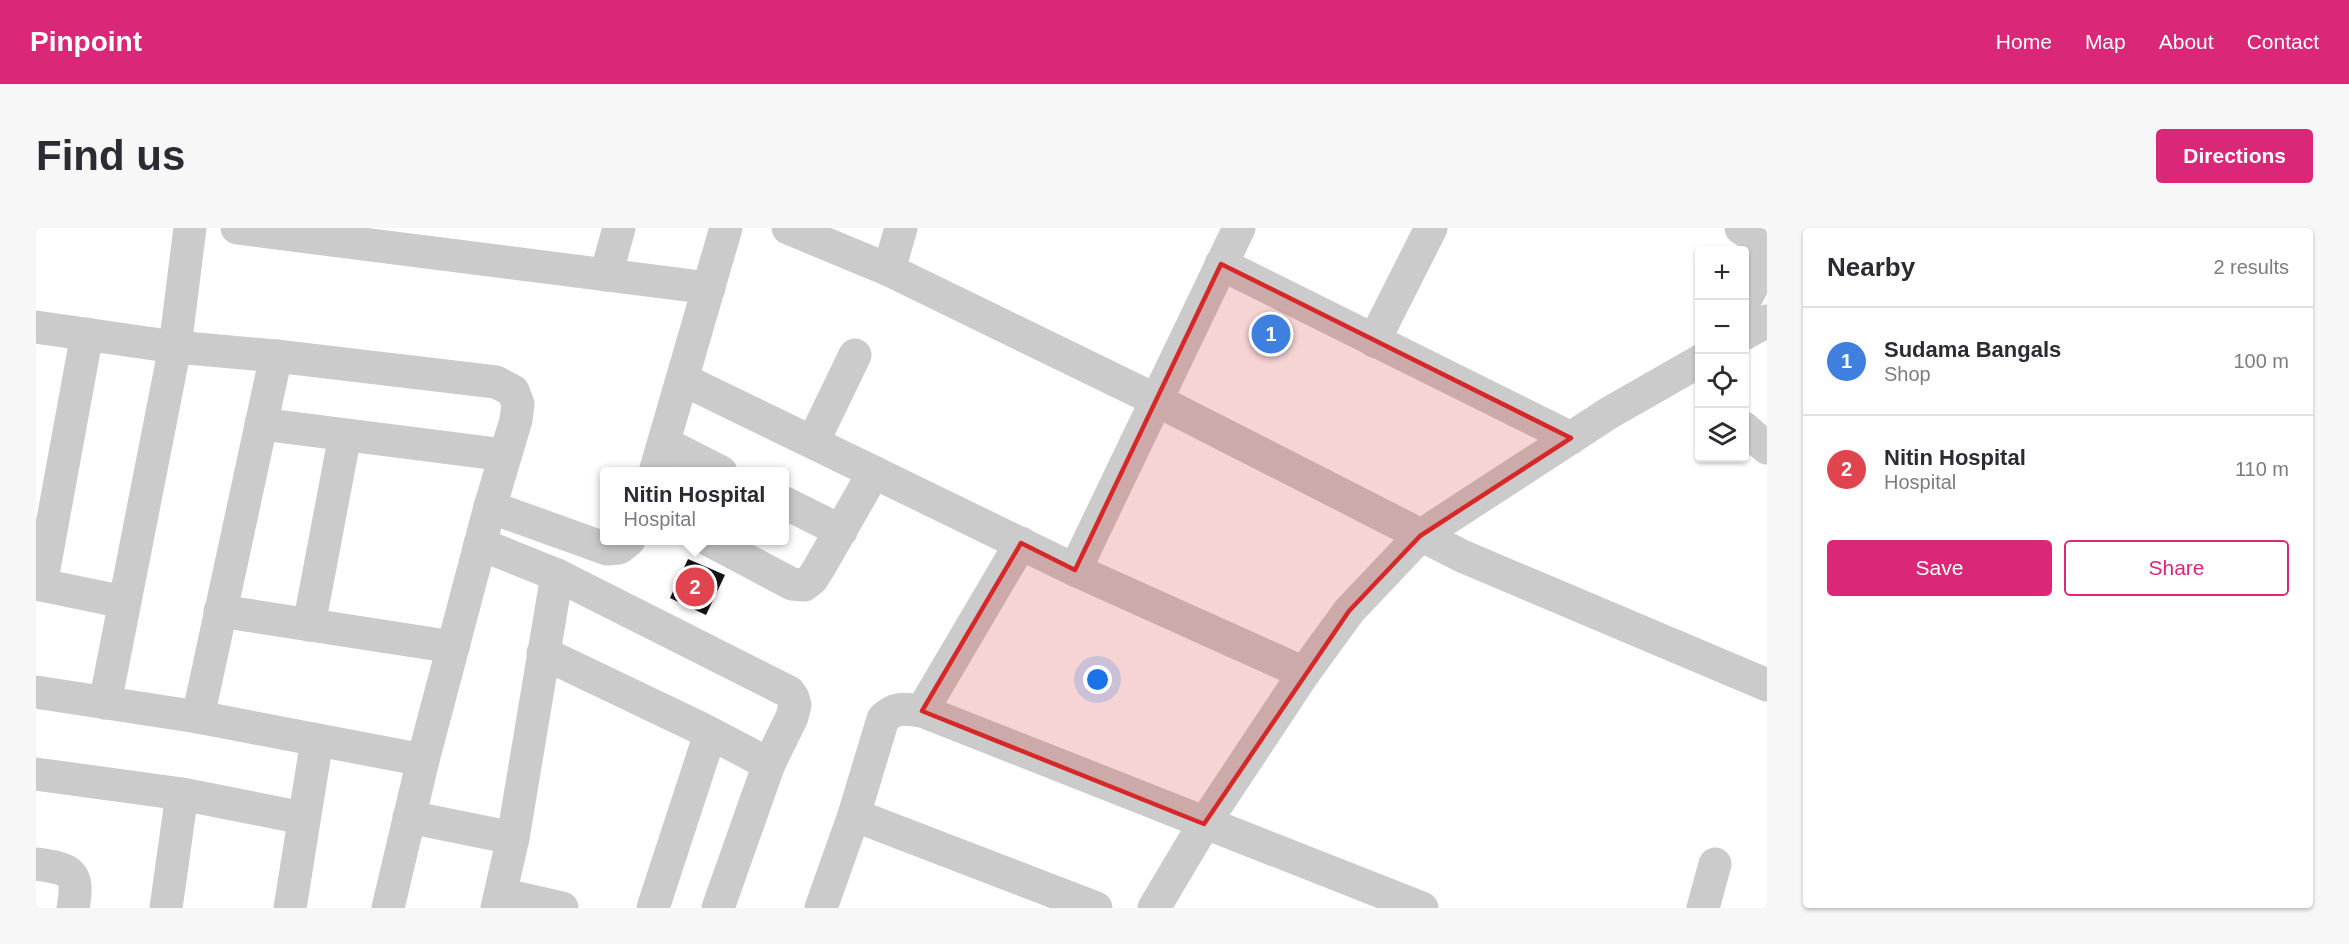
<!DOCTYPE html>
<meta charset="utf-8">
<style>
:root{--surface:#fff;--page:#f7f7f7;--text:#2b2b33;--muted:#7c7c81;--line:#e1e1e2;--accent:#db2777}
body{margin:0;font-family:Helvetica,sans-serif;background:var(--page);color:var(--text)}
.controls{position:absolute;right:18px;top:18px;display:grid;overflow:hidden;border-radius:6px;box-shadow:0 2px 4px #0004}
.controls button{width:54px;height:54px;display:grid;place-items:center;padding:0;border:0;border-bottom:2px solid var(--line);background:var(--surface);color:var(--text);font:30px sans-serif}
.you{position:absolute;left:1062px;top:452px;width:21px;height:21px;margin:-15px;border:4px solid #fff;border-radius:50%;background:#1a73e8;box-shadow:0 0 0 9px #1a73e833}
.badge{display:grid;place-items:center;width:39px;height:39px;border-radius:50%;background:var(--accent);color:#fff;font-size:20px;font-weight:700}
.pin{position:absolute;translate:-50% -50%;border:3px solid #fff;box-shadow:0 2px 6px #0006}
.popup{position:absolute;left:564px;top:239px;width:189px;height:78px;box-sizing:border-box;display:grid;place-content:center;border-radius:6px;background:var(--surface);filter:drop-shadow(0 2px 4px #0005);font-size:20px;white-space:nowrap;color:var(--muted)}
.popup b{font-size:22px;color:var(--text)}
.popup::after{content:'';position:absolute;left:50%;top:100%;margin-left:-12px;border:12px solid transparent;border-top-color:var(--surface)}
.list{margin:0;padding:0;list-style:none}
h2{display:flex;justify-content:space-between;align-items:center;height:78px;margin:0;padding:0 24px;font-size:26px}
h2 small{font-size:20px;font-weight:400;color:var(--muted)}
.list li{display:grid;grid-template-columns:39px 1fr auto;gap:18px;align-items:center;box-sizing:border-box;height:108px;padding:0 24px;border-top:2px solid var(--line)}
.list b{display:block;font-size:22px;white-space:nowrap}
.list p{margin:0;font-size:20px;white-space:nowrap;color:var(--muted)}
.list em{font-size:20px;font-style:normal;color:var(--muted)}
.actions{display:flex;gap:12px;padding:18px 24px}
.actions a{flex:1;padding:14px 0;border:2px solid var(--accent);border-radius:6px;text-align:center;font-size:21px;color:var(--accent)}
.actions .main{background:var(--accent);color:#fff}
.icon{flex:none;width:33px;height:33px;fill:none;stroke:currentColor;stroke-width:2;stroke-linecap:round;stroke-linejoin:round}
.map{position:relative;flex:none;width:1731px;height:680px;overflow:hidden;border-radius:6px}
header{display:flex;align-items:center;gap:36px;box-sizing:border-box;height:84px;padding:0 30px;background:var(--accent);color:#fff}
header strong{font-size:28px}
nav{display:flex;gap:33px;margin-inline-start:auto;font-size:21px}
.intro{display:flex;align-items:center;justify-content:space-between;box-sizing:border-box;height:144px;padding:0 36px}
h1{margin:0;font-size:42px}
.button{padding:15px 27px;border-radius:6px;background:var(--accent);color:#fff;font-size:21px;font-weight:700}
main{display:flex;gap:36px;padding:0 36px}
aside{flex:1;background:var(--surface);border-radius:6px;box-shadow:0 2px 4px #0004}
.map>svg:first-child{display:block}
</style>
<header>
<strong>Pinpoint</strong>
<nav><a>Home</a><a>Map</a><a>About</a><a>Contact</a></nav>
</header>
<div class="intro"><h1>Find us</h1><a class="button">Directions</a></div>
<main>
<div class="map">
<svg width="1731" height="680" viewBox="0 0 1731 680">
<rect width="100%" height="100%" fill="#fff"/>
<polygon fill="#151515" points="652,331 689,347 670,387 634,370"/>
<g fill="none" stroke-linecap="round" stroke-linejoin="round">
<g stroke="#cbcbcb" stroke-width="33">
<polyline points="201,0 673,60"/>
<polyline points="752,0 853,42 1122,173 1426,328 1731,457"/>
<path d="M 1705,0 C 1711,4 1720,9 1724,15 C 1731,33 1717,58 1708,74"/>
<polyline points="1185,36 1535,210"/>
<polyline points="853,42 865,0"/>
<polyline points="570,47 583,0"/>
<polyline points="0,99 139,119 240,128 460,154 477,163 482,176 480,192 454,279 387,532 352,680"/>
<polyline points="1708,106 1731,93"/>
<polyline points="1338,113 1395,0"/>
<polyline points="648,152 1039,342 1268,445"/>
<polyline points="225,196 469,227"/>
<polyline points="1708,200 1731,220"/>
<polyline points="777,214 819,127"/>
<polyline points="628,215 685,244"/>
<polyline points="619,244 690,0"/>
<polyline points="749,275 805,303"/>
<polyline points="454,279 571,321 583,320 593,312"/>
<polyline points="673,312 756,356 768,357 776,351 783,340 838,244"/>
<polyline points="444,316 521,347 753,464 757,470 759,477 756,489 733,536 682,680"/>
<polyline points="1039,342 1203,0"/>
<polyline points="0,356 88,374"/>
<polyline points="5,357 51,106"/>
<polyline points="184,383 417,419"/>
<polyline points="273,397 309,207"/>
<polyline points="507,425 664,500 733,536"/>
<polyline points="0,464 162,489 387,532"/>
<polyline points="69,475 139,119 154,0"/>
<polyline points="886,483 985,315"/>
<polyline points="162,489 240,128"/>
<polyline points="0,546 146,566 267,590"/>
<polyline points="818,587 1060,680"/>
<polyline points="373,589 477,610"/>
<path d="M 0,636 C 34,641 44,642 37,680"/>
<polyline points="465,666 526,680"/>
<polyline points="130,680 146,566"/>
<polyline points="254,680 281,512"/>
<polyline points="461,680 477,610 521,347"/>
<polyline points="617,680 674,506"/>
<path d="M 785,680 L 818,587 L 847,491 C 859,478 869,481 886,483 L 1386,680"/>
<polyline points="1118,680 1168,596 1268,445 1313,383 1384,308 1573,185 1664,133"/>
<polyline points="1667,680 1679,636"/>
</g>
</g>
<path fill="#d62828" fill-opacity="0.2" stroke="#d62828" stroke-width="4.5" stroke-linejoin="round" d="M 1185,36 L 1535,210 L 1384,308 L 1313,383 L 1168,596 L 886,483 L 985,315 L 1039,342 Z"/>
</svg>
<div class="controls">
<button>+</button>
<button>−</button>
<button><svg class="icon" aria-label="locate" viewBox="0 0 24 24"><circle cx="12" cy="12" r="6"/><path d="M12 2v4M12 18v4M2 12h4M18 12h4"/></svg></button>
<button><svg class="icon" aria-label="layers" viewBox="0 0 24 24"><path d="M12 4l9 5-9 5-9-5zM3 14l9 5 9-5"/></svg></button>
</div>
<div class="you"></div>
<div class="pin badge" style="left:1235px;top:106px;background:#3f7fe0">1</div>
<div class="pin badge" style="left:659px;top:359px;background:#e0444e">2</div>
<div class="popup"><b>Nitin Hospital</b>Hospital</div>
</div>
<aside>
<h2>Nearby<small>2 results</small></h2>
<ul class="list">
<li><span class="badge" style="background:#3f7fe0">1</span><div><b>Sudama Bangals</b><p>Shop</p></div><em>100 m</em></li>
<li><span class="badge" style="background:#e0444e">2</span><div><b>Nitin Hospital</b><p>Hospital</p></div><em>110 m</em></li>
</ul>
<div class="actions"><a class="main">Save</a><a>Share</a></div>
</aside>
</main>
